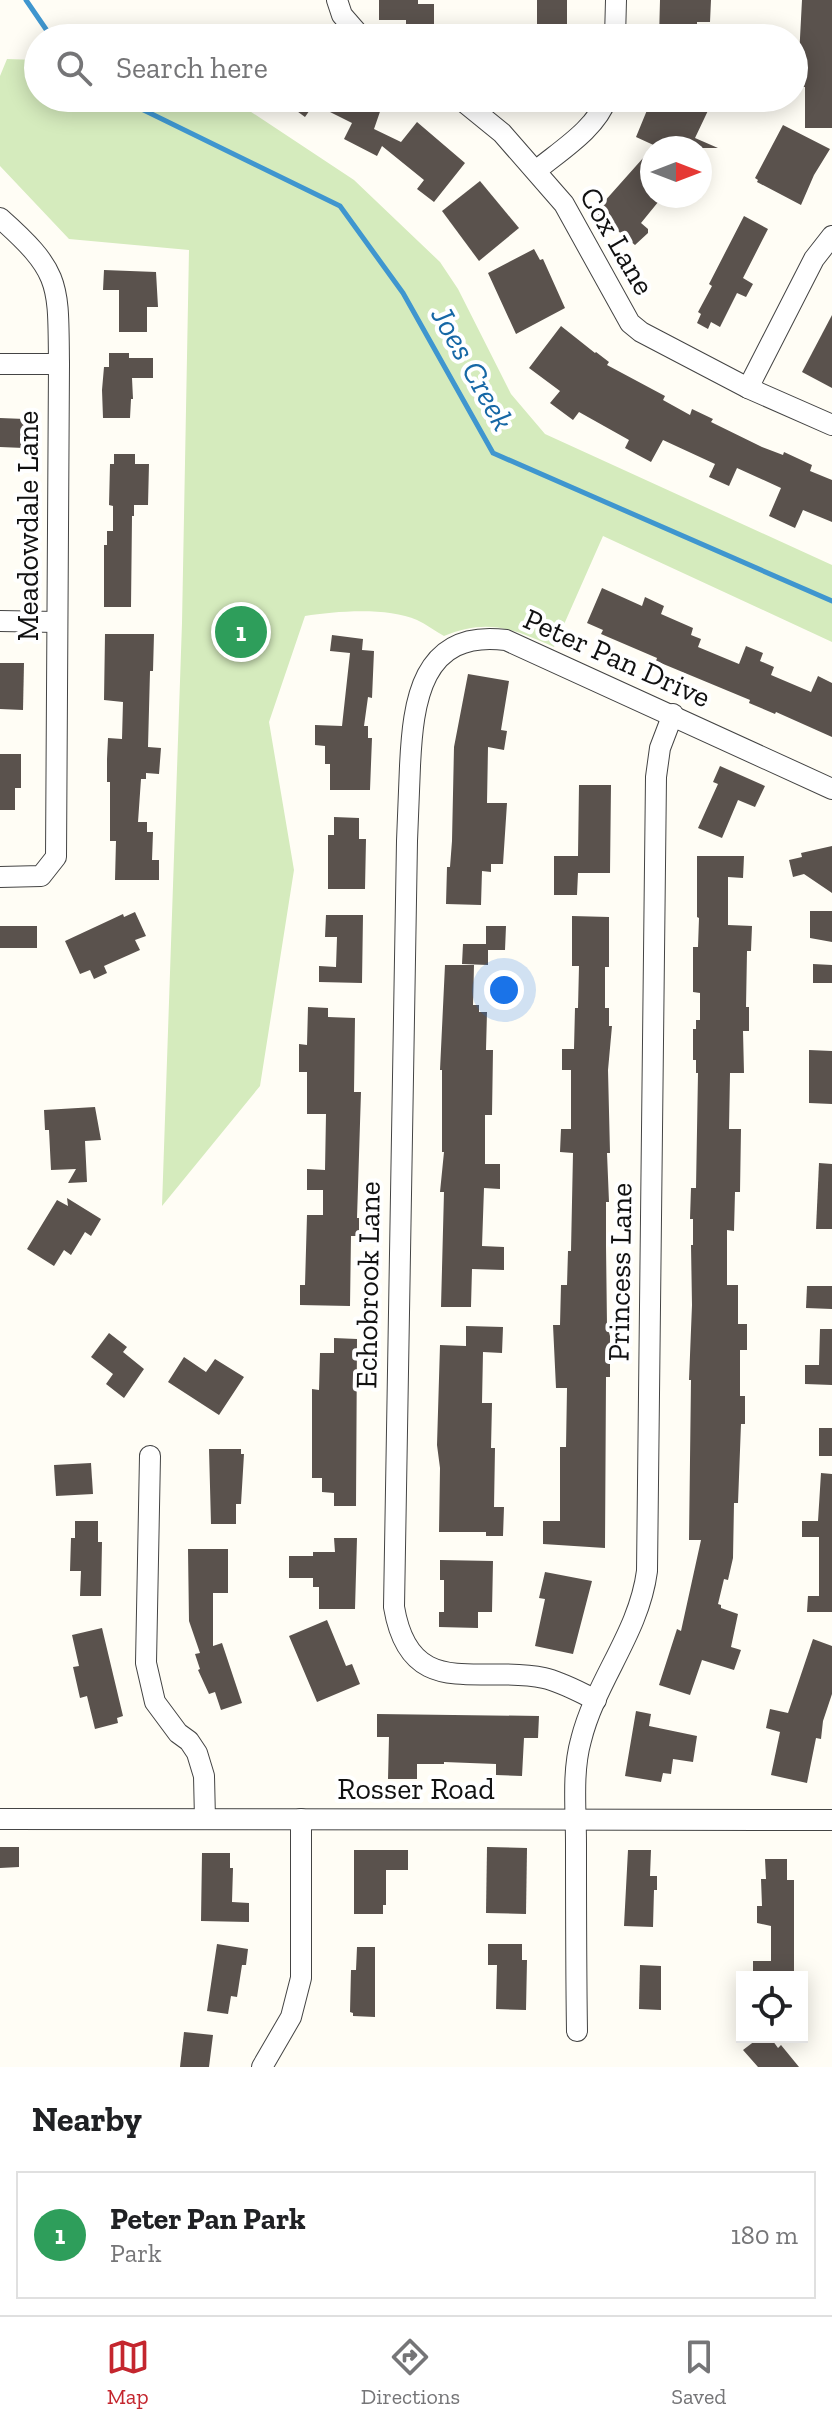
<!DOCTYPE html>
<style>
:root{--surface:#fff;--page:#f6f6f6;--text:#202124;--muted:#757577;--line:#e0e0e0;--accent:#c4262e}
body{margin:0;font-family:"Zilla Slab",serif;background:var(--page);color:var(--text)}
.controls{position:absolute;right:24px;bottom:24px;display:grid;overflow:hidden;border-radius:0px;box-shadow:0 4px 20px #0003}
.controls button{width:72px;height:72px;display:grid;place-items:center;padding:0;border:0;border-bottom:2px solid var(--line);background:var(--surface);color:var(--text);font:40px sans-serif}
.compass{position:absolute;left:640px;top:136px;width:72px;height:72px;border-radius:50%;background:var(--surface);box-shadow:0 4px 20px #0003;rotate:90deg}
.you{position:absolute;left:504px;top:990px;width:28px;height:28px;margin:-20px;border:6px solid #fff;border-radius:50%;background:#1a73e8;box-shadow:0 0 0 12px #1a73e833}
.badge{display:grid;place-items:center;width:52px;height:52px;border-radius:50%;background:var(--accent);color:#fff;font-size:26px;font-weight:700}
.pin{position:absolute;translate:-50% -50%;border:4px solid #fff;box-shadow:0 2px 8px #0006}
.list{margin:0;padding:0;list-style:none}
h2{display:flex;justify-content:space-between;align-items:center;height:104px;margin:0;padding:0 32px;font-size:34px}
h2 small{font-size:26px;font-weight:400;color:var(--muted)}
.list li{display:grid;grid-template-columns:52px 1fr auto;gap:24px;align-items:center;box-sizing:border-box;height:128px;margin:0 16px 16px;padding:0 16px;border:2px solid var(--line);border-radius:0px}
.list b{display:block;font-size:30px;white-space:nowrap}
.list p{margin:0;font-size:26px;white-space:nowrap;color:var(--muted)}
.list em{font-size:26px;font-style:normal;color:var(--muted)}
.icon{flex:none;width:44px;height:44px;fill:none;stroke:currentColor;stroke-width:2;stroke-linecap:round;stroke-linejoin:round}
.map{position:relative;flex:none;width:832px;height:2067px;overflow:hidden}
.search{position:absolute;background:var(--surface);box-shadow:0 4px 20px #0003;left:24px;right:24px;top:24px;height:88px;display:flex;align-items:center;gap:20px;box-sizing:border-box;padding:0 28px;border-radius:44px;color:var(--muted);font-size:30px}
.sheet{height:248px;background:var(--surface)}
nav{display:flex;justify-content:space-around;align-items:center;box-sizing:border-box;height:112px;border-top:2px solid var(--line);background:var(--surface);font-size:22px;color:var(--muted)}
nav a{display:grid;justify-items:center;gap:4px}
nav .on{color:var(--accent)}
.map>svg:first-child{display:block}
</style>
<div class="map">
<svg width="832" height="2067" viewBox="0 0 832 2067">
<rect width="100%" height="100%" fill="#fffdf5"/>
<path fill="#d5ebbd" d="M 7,59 L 38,60 L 38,98 L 230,98 L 354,180 L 440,262 L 458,289 L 511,394 L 545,434 L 832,565 L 832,642 L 603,536 L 554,647 C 513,629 488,618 444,636 C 435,631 426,624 417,620 C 388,607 336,611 305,616 L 269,722 L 294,870 L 260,1086 L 162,1206 L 182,623 L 189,250 L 69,239 L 0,166 L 0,76 Z"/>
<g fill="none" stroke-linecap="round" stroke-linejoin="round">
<g stroke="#3f96cf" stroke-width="5">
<polyline points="26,0 52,38"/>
<polyline points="119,98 340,206 403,293 493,453 832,601"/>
</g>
</g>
<g fill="#5a524d">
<polygon points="379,0 418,0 418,4 434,4 434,28 406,28 406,20 379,20"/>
<rect x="537" y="0" width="30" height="27"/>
<polygon points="660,0 711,0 710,22 697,22 697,38 659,38"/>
<polygon points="802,0 832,0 832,128 805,128 805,87 794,86 794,57 799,57"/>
<polygon points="279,98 374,98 383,103 374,129 401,142 417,122 465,163 434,202 417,189 424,180 382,146 377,156 344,139 352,123 314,104 305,117"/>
<polygon points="652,98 714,98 695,138 718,148 660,148 636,137"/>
<polygon points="783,125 830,149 814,175 801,205 757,182 758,180 755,178"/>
<polygon points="652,148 652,196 663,196 641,223 648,229 648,233 635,245 595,212"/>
<polygon points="480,181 519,228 479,261 442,211"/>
<polygon points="744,216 768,229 743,278 753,284 746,297 737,293 720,327 711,322 708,329 697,323 701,314 698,312 712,286 709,284"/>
<polygon points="534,249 540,260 543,259 565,308 516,334 488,273"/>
<polygon points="104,270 156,272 158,307 147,307 147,332 119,332 119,290 103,290"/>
<polygon points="832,315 832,388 802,372"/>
<polygon points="561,326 595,353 596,352 609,362 607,365 665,396 663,400 690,415 692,409 713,419 711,422 762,447 783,455 784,452 812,465 810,471 832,480 832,522 803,510 795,528 769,516 781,488 737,468 729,486 709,477 715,464 663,440 651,462 625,448 629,440 579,412 573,420 550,403 560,391 529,368"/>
<polygon points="109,353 129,353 129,358 153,358 153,378 132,378 133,399 131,399 130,418 103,418 102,390 104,367 109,367"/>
<polygon points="0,418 25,419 25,422 40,423 39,439 25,439 24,448 0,447"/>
<polygon points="114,454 135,454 135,464 149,464 148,505 134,505 134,516 132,516 131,607 104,607 104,545 107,545 107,531 113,531 113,506 109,505 110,464 114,464"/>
<polygon points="602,588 642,606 645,597 664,606 661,614 693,628 691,635 701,639 698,647 739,664 746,646 763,653 760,661 774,667 771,675 811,692 818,676 832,683 832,737 776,712 775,714 749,703 750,700 656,661 657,658 601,634 603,630 587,623"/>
<polygon points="105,634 154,634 153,671 150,671 148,747 161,748 159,774 146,773 146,779 141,779 138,822 147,822 147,832 153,832 152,860 159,860 159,880 115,880 116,841 110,841 110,782 107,782 107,759 108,738 122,739 123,702 104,700"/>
<polygon points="332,635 363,639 362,650 374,651 372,698 368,697 364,726 368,726 368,738 372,738 370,790 330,790 330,764 325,764 325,746 315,745 315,725 342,726 350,653 330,651"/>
<polygon points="0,663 24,663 23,710 0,709"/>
<polygon points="468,674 509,681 501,730 507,731 504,750 488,747 487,803 507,803 503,864 491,864 491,872 482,871 481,905 446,904 447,867 450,867 452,841 454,747"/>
<polygon points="0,754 21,754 21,788 15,788 15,810 0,810"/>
<polygon points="720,766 765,786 755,807 738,800 722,838 698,828 718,784 713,782"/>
<polygon points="579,785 611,785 610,873 578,873 577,895 554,895 554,856 578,856"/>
<polygon points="334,817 359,818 359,839 366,839 365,889 328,889 328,835 334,835"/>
<polygon points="832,846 832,893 804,874 793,877 789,860 802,857 801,853"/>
<polygon points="697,856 744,856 743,878 728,877 728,925 752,926 751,951 747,951 746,1007 749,1007 749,1031 743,1031 744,1073 730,1073 729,1129 741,1129 740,1192 735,1192 734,1231 727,1230 727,1285 738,1285 738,1324 747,1324 747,1350 740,1350 740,1396 745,1396 745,1424 741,1424 738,1503 734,1503 733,1558 728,1580 724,1579 718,1604 721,1605 721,1608 738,1614 731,1647 741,1650 734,1670 702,1660 690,1695 659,1685 677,1629 681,1631 701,1540 689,1540 691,1380 689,1380 692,1305 691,1245 693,1245 693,1219 690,1219 691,1188 696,1188 698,1073 696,1073 696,1060 693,1060 693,1029 696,1029 696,1020 700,1020 700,993 693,992 693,947 698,947 699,918 697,917"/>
<polygon points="810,911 832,911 832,942 810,938"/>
<polygon points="135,912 146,936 135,940 140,950 104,966 107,973 94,979 90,970 80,974 65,941 123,914 124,917"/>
<polygon points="326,915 363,915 362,983 319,982 319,966 336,967 337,937 325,937"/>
<polygon points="572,916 609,917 609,967 605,967 605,1008 609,1008 609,1026 612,1026 608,1070 610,1153 607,1153 609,1202 606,1202 606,1246 607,1325 610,1336 610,1377 606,1377 605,1548 543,1544 543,1521 560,1521 560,1447 566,1447 567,1388 556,1388 553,1325 560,1325 561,1285 567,1285 568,1251 571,1251 573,1153 560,1152 561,1129 571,1129 571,1070 562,1070 562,1049 574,1049 575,1008 578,1008 579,966 572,966"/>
<rect x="0" y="926" width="37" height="22"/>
<polygon points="486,926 506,926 505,950 488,950 488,965 462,964 463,944 486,944"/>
<polygon points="813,964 832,965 832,983 813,983"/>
<polygon points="445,965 474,965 473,1005 479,1005 479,1012 487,1012 486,1050 493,1050 492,1115 485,1115 485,1164 500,1164 500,1189 484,1188 482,1246 504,1247 504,1270 472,1269 471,1307 441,1307 444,1192 440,1192 444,1152 442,1152 442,1070 440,1070"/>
<polygon points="308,1007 328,1008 328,1017 355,1018 354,1092 361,1092 357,1218 359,1218 359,1236 351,1236 350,1306 300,1305 300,1285 305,1285 307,1215 323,1215 323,1190 307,1190 307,1169 325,1170 326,1114 307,1114 307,1072 299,1072 299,1044 307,1045"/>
<polygon points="809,1050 832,1051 832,1104 809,1103"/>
<polygon points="95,1107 101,1140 85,1141 87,1182 68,1183 76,1169 51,1170 49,1130 45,1130 44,1110"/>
<polygon points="819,1163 832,1164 832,1229 816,1229"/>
<polygon points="67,1198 101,1219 91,1236 85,1232 71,1255 64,1250 54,1266 27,1249 57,1200 68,1206"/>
<polygon points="807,1286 832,1286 832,1309 806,1308"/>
<polygon points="466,1326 503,1327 502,1353 483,1352 482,1403 492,1403 491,1448 495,1448 494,1507 504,1507 503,1536 486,1536 486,1532 439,1532 440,1468 437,1445 440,1345 466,1346"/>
<polygon points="820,1329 832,1329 832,1385 805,1384 805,1365 819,1365"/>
<polygon points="109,1333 127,1347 123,1352 144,1369 124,1398 106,1384 113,1374 91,1357"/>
<polygon points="334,1338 357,1339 356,1506 334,1506 334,1493 322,1492 322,1478 312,1478 312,1389 319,1390 320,1353 334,1353"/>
<polygon points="184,1357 206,1372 215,1359 244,1377 219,1415 168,1382"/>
<rect x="819" y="1428" width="13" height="28"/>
<polygon points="209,1449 241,1449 241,1454 244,1454 241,1504 236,1504 236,1524 211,1524"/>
<polygon points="91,1463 93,1494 56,1496 54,1465"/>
<polygon points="821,1473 832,1474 832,1612 807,1612 808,1596 819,1596 819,1537 802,1537 802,1521 818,1521"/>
<polygon points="75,1521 98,1521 98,1542 102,1542 101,1596 80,1596 81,1571 70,1571 71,1538 75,1538"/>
<polygon points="334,1538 357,1538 355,1609 319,1609 319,1587 313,1587 313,1578 289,1578 289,1556 313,1556 313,1552 335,1552"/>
<polygon points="188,1549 228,1549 228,1593 213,1593 213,1646 222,1643 242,1703 221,1710 215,1692 209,1694 198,1670 200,1669 195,1654 200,1653 189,1621"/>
<polygon points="440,1560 493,1561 492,1612 478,1612 478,1628 439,1627 439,1612 444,1612 444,1580 440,1580"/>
<polygon points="545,1572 592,1581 573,1654 535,1646 545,1599 539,1598"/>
<polygon points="327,1620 346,1666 352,1664 360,1684 317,1702 289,1636"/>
<polygon points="102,1628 123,1716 117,1718 118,1723 95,1729 87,1696 80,1698 73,1667 79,1666 72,1635"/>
<polygon points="813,1639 832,1646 832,1694 823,1721 821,1739 816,1738 807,1783 771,1775 780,1732 766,1728 770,1709 788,1713"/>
<polygon points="636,1711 651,1714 649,1726 697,1736 693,1762 673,1759 671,1774 663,1773 661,1782 625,1776"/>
<polygon points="377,1714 539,1716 538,1738 524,1738 522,1776 496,1775 496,1764 444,1762 444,1764 417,1764 417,1779 388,1779 389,1737 377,1737"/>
<polygon points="0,1847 19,1847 19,1867 0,1868"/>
<polygon points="487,1847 527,1848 526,1914 486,1913"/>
<polygon points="354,1850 408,1850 408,1870 386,1870 386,1905 383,1905 383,1914 354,1914"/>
<polygon points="628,1850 651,1850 650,1876 657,1876 657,1890 654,1890 653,1927 624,1926"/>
<polygon points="202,1853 230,1853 230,1868 233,1868 232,1902 249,1903 249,1922 201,1921"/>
<polygon points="765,1859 787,1859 787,1880 794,1880 794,1977 753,1977 753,1961 771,1961 771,1926 757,1923 757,1906 762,1906 761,1879 766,1879"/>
<polygon points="217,1944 248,1949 246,1965 242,1965 237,1997 231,1996 228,2014 207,2011"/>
<polygon points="488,1944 522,1944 522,1960 527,1960 526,2010 496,2009 497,1965 488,1965"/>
<polygon points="357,1947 375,1947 375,2017 353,2016 353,2013 350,2012 351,1970 356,1970"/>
<polygon points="640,1965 661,1966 661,2010 639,2009"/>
<polygon points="184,2032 213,2035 209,2067 180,2067"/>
<polygon points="760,2037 770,2037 778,2048 781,2045 799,2067 758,2067 743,2050"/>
</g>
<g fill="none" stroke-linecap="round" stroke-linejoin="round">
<g stroke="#444" stroke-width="22">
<g id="street">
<polyline points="337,0 342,15 362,38"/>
<polyline points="615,38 616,0"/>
<polyline points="459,98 502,133 564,204 630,323 641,332 748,388 832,425"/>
<path d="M 537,170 C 561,150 596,129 607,98"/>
<path d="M 0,218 C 62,273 58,284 59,364 L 56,857 L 41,876 L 0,877"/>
<polyline points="0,364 59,364"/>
<polyline points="748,388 814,259 832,236"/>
<polyline points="0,621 57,622"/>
<polyline points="150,1456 146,1663 155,1702 178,1733 189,1741 197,1753 204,1776 205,1819"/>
<path d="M 596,1700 C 579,1692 562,1682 544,1678 C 477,1664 410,1702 394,1607 L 407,841 C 408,816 409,791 410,766 C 413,702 421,629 506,640 L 832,789"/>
<polyline points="0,1819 832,1820"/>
<path d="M 577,2031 C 576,1968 576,1905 576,1843 C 576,1809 572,1772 581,1740 C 596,1680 639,1633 647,1571 L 656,777 L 660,748 L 673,714"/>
<polyline points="262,2067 291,2017 301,1978 301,1819"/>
</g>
</g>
<use href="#street" stroke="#fff" stroke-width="20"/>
</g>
<g text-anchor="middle" stroke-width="8" stroke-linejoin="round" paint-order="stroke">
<g font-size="30" fill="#111" stroke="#fff">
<text transform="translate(617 241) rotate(60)" y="10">Cox Lane</text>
<text transform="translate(28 526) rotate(-90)" y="10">Meadowdale Lane</text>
<text transform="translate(617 658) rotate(24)" y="10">Peter Pan Drive</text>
<text transform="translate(620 1272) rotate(-89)" y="10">Princess Lane</text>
<text transform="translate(368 1285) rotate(-89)" y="10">Echobrook Lane</text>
<text x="416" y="1799">Rosser Road</text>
</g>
<g font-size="32" font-style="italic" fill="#1768a6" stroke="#fff">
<text transform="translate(473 368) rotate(61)" y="11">Joes Creek</text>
</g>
</g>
</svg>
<div class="controls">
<button><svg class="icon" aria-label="locate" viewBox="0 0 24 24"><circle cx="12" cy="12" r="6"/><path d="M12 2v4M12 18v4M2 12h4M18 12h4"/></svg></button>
</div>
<svg class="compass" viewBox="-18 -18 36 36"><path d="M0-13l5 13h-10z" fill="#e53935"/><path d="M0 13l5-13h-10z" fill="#757577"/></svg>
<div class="you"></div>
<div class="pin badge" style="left:241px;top:632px;background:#2e9e5b">1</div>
<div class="search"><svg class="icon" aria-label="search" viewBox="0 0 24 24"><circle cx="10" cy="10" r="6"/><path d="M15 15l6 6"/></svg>Search here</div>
</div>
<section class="sheet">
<h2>Nearby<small></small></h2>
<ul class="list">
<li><span class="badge" style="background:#2e9e5b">1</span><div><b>Peter Pan Park</b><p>Park</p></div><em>180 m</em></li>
</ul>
</section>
<nav>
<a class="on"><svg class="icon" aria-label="map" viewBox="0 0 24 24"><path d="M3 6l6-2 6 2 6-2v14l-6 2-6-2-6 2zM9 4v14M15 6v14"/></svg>Map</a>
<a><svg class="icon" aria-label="directions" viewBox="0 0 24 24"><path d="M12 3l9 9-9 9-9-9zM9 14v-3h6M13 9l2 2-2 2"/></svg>Directions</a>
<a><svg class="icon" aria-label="saved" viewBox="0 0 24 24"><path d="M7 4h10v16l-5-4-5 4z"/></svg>Saved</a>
</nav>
